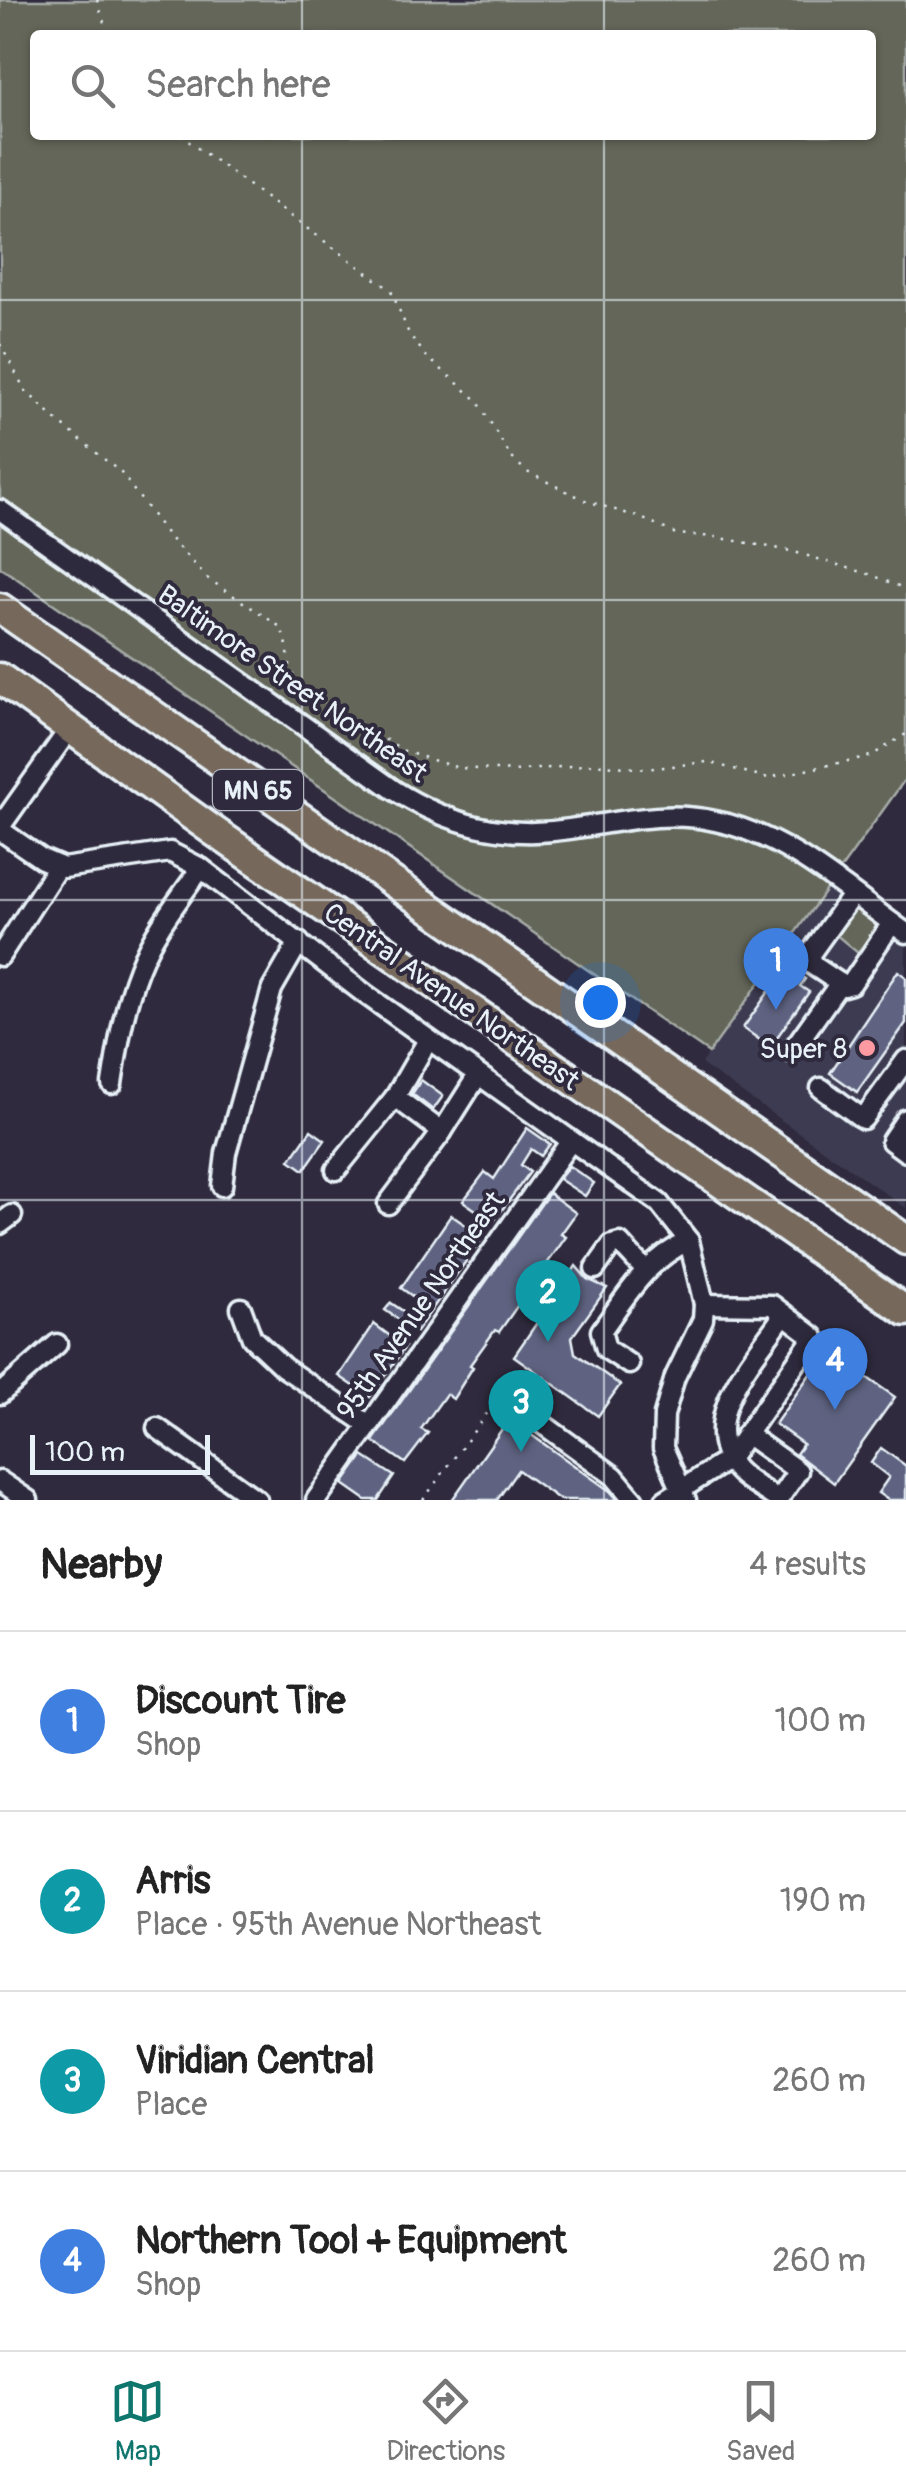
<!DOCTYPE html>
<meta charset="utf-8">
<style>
:root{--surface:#fff;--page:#f6f6f6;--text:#222;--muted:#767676;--line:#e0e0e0;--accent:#0f766e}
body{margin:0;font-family:Pangolin,sans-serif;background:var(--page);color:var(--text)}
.scale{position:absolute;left:30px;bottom:25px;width:180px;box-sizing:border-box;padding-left:10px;border:5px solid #e8f1f8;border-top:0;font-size:28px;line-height:35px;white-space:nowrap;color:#e8f1f8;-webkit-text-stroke:8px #2f2a3d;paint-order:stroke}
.you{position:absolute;left:600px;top:1002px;width:35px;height:35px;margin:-25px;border:8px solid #fff;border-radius:50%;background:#1a73e8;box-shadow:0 0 0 15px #1a73e833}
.badge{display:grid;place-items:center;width:65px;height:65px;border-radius:50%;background:var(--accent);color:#fff;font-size:32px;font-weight:700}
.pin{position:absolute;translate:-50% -82px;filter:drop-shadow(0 2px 5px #0008)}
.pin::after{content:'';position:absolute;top:52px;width:35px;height:30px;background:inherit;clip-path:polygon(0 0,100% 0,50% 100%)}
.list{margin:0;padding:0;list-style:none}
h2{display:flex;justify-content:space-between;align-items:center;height:130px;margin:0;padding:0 40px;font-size:42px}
h2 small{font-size:32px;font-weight:400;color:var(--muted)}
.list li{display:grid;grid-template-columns:65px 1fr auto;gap:30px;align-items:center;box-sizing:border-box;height:180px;padding:0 40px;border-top:2px solid var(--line)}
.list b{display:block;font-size:38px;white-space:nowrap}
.list p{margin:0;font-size:32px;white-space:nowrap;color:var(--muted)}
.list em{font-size:32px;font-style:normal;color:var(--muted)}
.icon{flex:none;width:55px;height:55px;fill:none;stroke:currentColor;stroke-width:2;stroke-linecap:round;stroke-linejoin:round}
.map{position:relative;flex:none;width:906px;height:1500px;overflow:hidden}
.search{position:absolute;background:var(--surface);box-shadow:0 2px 8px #0004;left:30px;right:30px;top:30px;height:110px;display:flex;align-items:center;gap:25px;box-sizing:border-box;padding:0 35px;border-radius:10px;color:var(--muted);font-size:38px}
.sheet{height:850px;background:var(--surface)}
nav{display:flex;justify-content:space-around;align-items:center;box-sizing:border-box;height:140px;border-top:2px solid var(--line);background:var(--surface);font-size:28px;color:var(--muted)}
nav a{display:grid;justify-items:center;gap:5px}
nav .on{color:var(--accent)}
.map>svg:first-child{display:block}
</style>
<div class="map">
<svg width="906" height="1500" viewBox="0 0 906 1500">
<rect width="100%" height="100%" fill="#2f2a3d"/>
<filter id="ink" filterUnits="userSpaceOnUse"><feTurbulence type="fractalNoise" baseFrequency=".01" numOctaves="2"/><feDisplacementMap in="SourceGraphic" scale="20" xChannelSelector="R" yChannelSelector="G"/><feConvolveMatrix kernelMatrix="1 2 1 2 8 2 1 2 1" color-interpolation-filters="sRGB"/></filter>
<g filter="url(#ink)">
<polygon fill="#3d3b51" points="828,887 906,941 906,1208 701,1064"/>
<g fill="#636658" stroke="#a6aca8" stroke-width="2.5" fill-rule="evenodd">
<path d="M 0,0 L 906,0 L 906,778 L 709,1053 L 0,567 ZM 35,35 L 871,35 L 871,135 L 35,135 Z"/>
<polygon points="859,909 873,919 876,928 859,954 834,933 849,912"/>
</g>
<g fill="#5f6481" stroke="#e8f1f8" stroke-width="2.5">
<polygon points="787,966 805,979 800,986 809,992 770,1047 743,1028"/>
<polygon points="898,971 906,977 906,1023 857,1092 830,1073"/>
<polygon points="421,1080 443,1096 433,1110 412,1094"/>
<polygon points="527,1128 550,1144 541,1156 531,1149 521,1165 530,1172 493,1222 463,1201 485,1172 494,1179"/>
<polygon points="311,1130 325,1140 304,1170 290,1160"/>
<polygon points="569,1166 594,1183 585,1196 559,1179"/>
<polygon points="549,1193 576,1213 561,1234 566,1237 499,1332 495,1330 470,1365 473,1367 453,1399 446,1394 421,1429 428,1433 405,1463 373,1441"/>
<polygon points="451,1215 483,1237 416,1332 385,1310 391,1303 409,1315 419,1301 401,1288"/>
<polygon points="576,1266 587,1279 607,1288 572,1337 575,1353 620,1385 598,1416 514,1356"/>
<polygon points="374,1324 405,1347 370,1397 339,1376"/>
<polygon points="827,1350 895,1397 834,1483 796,1454 803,1444 775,1424"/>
<polygon points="509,1419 610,1491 618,1500 560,1500 518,1470 497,1500 452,1500"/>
<polygon points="881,1448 906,1466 906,1500 888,1500 878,1493 889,1477 871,1463"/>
<polygon points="363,1456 394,1476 378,1500 366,1500 343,1484"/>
</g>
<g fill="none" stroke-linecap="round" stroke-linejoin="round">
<g stroke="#e8f1f8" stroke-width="25">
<g id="minor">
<path d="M 0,510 L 394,790 C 449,825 505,839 570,829 C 619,822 665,810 715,821 C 787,835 848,892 906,933"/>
<polyline points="0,827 70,728"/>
<polyline points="0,830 42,859 63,868 170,852 201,868 365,994 659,1203 689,1241 704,1304 703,1319 675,1377 664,1415 663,1448 686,1500"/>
<polyline points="852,895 810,954 811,964 844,986 851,984 892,923"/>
<polyline points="0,956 58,866"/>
<polyline points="428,1040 395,1097 442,1132 478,1075"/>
<polyline points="791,1052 840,983"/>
<path d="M 112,1084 C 118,1045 124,1006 139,968 C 153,932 179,899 201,868"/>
<polyline points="821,1088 863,1119 906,1060"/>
<polyline points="906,1119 891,1141 906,1152"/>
<polyline points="336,1170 395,1097"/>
<polyline points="222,1186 226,1153 272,989 299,942"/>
<polyline points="388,1204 442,1132"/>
<polyline points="0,1224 12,1215"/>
<polyline points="595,1269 612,1245 620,1243 645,1270"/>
<polyline points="241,1308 252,1338 283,1367 369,1425"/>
<path d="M 629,1364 L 606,1349 L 601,1331 C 627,1295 647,1259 689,1241"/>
<polyline points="0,1394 57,1344"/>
<polyline points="515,1404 614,1476 634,1500"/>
<polyline points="157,1428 257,1500"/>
<path d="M 746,1434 L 798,1471 L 778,1500 C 765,1490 744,1480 734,1467 C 696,1416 757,1355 784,1314"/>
<polyline points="0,1481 28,1500"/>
<polyline points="316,1500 570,1142"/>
<polyline points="665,1500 729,1459 814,1337 772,1305 704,1304"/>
</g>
</g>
<g stroke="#e8f1f8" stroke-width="35">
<g id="highway">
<polyline points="0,608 906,1240"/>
<polyline points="0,678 215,832 906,1311"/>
</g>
</g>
<g stroke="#e8f1f8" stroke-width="2.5" stroke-dasharray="2.5 8" stroke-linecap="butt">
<polyline points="97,0 108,35"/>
<polyline points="180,135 391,290 409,334 427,357 477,400 511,457 527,472 587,501 641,518 676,534 715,537 791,551 872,575 906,589"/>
<polyline points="0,344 25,390 54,418 121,473 168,536 207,578 279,626 286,640 291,671 301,688 406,752 459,768 515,771 594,764 646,769 707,762 768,778 871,756 906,734"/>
<polyline points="423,1500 491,1408 498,1403"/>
</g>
<use href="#minor" stroke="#2f2a3d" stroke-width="18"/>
<use href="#highway" stroke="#76695c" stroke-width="28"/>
</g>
</g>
<path fill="none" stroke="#e8f1f8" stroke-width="2.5" stroke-opacity="0.55" d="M 302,0 L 302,35M 604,0 L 604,35M 302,135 L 302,1500M 604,135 L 604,1500M 0,300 L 906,300M 0,600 L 906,600M 0,900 L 906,900M 0,1200 L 906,1200"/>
<circle fill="#ff9aa2" stroke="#2f2a3d" stroke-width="4" cx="867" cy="1048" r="10"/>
<g text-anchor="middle" stroke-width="8" stroke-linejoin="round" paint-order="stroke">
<rect fill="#2f2a3d" stroke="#b0b5c0" stroke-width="2.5" x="213" y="770" width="90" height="40" rx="8"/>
<g font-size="25" font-weight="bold" fill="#e8f1f8">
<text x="258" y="799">MN 65</text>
</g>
<g font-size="28" fill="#e8f1f8" stroke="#2f2a3d">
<text transform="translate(293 683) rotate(35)" y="10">Baltimore Street Northeast</text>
<text transform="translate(452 996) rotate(35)" y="10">Central Avenue Northeast</text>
<text transform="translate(420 1305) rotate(-55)" y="10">95th Avenue Northeast</text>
</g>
<g font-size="28" fill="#e8f1f8" stroke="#2f2a3d" text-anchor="end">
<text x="847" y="1058">Super 8</text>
</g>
</g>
</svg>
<div class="scale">100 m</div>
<div class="you"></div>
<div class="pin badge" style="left:776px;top:1010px;background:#3f7fe0">1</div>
<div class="pin badge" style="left:548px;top:1342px;background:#0f9aa8">2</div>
<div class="pin badge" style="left:521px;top:1452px;background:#0f9aa8">3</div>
<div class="pin badge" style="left:835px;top:1410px;background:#3f7fe0">4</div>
<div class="search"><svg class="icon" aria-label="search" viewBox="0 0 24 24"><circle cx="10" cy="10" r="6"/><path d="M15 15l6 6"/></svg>Search here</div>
</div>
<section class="sheet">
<h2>Nearby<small>4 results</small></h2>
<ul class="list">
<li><span class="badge" style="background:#3f7fe0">1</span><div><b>Discount Tire</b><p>Shop</p></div><em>100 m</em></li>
<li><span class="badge" style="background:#0f9aa8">2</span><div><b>Arris</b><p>Place · 95th Avenue Northeast</p></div><em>190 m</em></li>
<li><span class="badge" style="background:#0f9aa8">3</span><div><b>Viridian Central</b><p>Place</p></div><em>260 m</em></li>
<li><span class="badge" style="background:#3f7fe0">4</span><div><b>Northern Tool + Equipment</b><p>Shop</p></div><em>260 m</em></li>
</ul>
</section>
<nav>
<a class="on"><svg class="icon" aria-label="map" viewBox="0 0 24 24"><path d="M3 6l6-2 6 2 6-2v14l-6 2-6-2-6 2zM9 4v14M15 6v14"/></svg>Map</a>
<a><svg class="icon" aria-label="directions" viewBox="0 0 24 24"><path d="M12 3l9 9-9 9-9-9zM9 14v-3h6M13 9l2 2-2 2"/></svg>Directions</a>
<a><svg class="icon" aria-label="saved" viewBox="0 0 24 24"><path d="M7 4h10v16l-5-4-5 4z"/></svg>Saved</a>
</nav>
